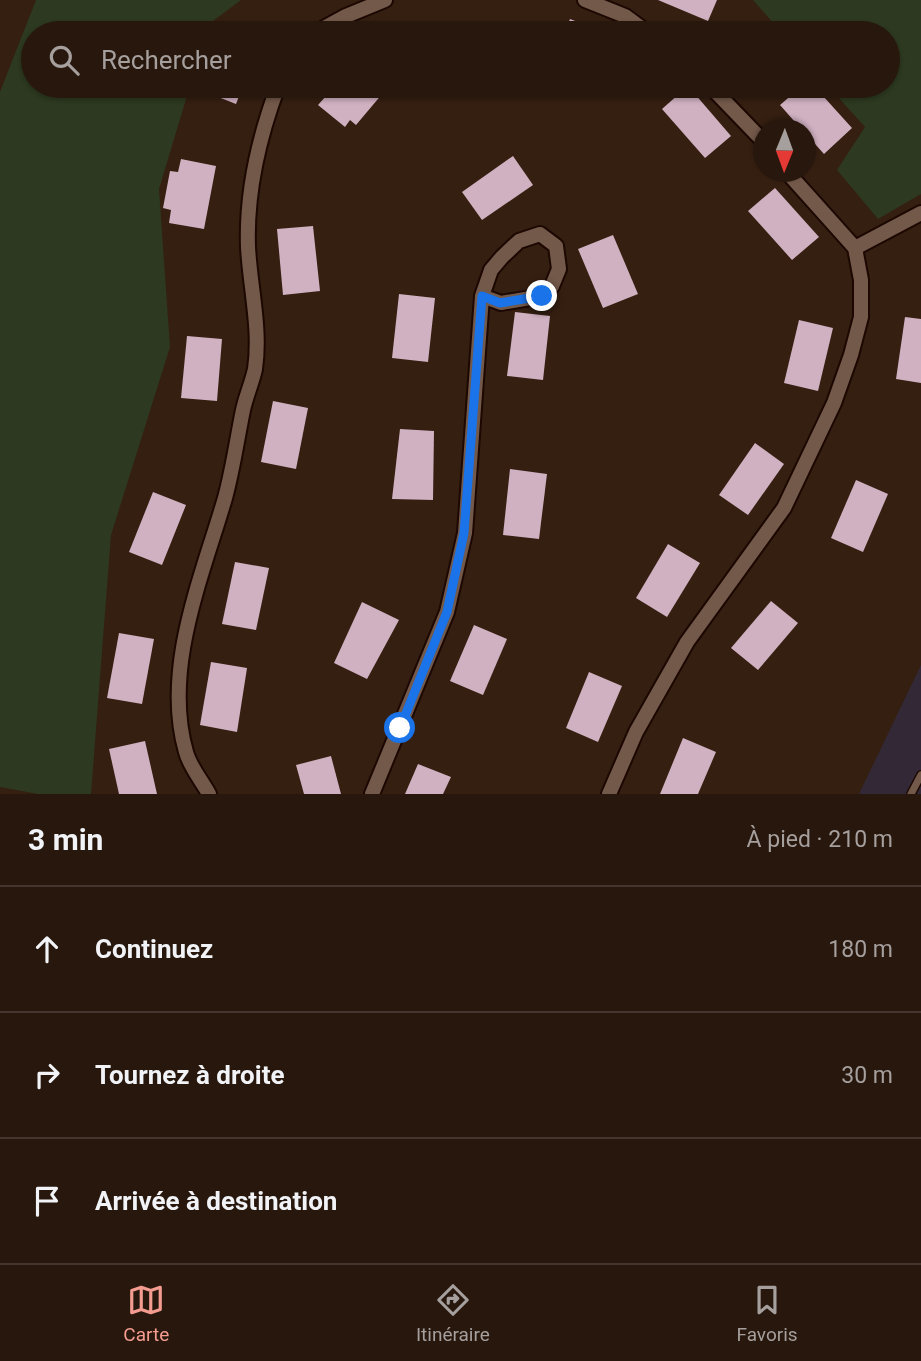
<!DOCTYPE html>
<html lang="fr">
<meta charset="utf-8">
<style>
:root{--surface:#28170d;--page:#34241b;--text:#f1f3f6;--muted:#a59f9d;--line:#44362e;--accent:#f59c91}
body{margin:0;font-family:Roboto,sans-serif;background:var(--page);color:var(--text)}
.compass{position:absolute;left:753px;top:119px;width:63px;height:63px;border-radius:50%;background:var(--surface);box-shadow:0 2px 5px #0004;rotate:181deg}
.stop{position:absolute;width:21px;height:21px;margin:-16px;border:5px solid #1a73e8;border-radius:50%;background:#fff}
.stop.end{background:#1a73e8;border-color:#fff;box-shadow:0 2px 7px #0008}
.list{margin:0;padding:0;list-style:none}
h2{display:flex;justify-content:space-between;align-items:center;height:91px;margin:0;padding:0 28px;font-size:30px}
h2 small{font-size:23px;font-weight:400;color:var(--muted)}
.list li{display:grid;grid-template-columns:46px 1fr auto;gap:21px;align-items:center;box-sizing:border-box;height:126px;padding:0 28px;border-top:2px solid var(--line)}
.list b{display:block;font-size:26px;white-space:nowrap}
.list em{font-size:23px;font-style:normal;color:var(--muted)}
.icon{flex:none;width:38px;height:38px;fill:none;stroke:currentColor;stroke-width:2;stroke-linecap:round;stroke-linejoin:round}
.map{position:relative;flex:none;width:921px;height:794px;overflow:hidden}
.search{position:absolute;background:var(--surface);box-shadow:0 2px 5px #0004;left:21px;right:21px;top:21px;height:77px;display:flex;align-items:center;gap:18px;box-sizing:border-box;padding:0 24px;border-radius:38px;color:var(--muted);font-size:26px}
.sheet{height:469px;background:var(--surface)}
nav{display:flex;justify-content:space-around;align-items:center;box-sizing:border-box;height:98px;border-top:2px solid var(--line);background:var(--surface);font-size:19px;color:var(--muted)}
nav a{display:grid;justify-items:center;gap:4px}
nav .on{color:var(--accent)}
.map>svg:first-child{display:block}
</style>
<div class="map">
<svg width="921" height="794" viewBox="0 0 921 794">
<rect width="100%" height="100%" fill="#351f11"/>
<polygon fill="#332836" points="921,665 921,794 859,794"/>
<g fill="#2d3920">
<polygon points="36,0 241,0 209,24 206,33 33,33 33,86 190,86 159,189 170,347 111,535 91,794 38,794 0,787 0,92"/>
<polygon points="753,0 921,0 921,194 878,219 837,170 865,127 828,86 888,86 888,33 782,33"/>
</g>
<g fill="#d0b1c2">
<polygon points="658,0 717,0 708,21"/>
<polygon points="570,19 607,33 564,33"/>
<polygon points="205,86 243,86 236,104 203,91"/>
<polygon points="335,86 379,86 377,88 383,93 356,125 350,120 345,127 318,105"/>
<polygon points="688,86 731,136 705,158 662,109"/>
<polygon points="802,86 814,86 852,128 824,154 806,134 806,130 802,130 780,105"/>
<polygon points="513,156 533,185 482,220 462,192"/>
<polygon points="181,159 216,166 204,229 169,223 171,210 163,208 170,171 178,172"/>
<polygon points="775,188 819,237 792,260 748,211"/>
<polygon points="313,226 320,291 283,295 277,229"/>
<polygon points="613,235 638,294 603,308 578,249"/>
<polygon points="399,294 435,298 428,362 392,358"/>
<polygon points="515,312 550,316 543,380 507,376"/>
<polygon points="905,317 921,319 921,383 896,379"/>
<polygon points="799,320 833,328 818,391 784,383"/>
<polygon points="187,336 222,339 217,401 181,398"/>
<polygon points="273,401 308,408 296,469 261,462"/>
<polygon points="400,429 434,431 433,500 392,499"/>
<polygon points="755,443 784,464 748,515 719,495"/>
<polygon points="510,469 547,474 539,539 503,535"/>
<polygon points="856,480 888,494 863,552 831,538"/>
<polygon points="153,492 186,505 162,565 129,552"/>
<polygon points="668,544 700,563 667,617 636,598"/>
<polygon points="235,562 269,568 256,630 222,624"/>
<polygon points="771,601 798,623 758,670 731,648"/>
<polygon points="362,602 399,620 367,679 334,663"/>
<polygon points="474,625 507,639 483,695 450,681"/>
<polygon points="119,633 154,639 142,704 107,698"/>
<polygon points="211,662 247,668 237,732 200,725"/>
<polygon points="589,672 622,686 598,742 566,728"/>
<polygon points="683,738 716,752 698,794 660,794"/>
<polygon points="145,741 157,794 119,794 109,749"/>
<polygon points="331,756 341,794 304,794 296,765"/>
<polygon points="418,764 451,777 443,794 405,794"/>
</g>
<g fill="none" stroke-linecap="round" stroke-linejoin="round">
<g stroke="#1c0800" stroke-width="10">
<polyline id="service" points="911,794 921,775"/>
</g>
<g stroke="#1c0800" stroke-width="18">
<g id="minor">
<polyline points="585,0 625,16 648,33"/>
<polyline points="315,33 346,16 385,0"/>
<polyline points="710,86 764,142"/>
<polyline points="855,248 921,213"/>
<path d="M 209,794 C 202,781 190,767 186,752 C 162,669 202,577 225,498 C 233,469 237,439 243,410 C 246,396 252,383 255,369 C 261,329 250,287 248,247 C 246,192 259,137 278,86"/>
<polyline points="372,794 447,612 465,533 482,296 491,270 502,257 519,241 540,234 556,246 559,269 552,286 542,296 501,303 482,296"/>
<polyline points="609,794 636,732 687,642 784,508 834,403 851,355 861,317 861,280 855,248 787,172"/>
</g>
</g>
<use href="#service" stroke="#73594a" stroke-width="7"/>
<use href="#minor" stroke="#73594a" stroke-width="14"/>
</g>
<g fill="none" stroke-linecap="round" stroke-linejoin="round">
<polyline stroke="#1a73e8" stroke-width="9" points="400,728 447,612 464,533 482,296 500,303 542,296"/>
</g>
</svg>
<svg class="compass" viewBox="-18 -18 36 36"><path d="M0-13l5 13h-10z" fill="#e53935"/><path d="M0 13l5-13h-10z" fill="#a59f9d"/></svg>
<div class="stop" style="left:400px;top:728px"></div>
<div class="stop end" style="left:542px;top:296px"></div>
<div class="search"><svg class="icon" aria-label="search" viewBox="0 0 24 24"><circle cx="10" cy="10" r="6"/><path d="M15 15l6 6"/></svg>Rechercher</div>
</div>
<section class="sheet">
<h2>3 min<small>À pied · 210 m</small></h2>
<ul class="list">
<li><svg class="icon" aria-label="ahead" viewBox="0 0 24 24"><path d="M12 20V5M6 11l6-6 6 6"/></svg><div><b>Continuez</b></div><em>180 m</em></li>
<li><svg class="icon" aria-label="right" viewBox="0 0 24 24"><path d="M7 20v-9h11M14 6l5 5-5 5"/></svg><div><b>Tournez à droite</b></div><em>30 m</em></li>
<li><svg class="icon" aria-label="arrive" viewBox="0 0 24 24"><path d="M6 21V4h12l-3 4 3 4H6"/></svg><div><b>Arrivée à destination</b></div></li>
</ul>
</section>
<nav>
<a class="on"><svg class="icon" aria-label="map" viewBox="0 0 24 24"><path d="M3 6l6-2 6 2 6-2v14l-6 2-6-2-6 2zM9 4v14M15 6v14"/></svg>Carte</a>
<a><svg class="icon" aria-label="directions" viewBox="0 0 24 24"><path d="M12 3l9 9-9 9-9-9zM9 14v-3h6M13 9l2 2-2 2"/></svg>Itinéraire</a>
<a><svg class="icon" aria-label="saved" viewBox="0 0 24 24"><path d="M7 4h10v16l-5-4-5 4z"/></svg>Favoris</a>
</nav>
